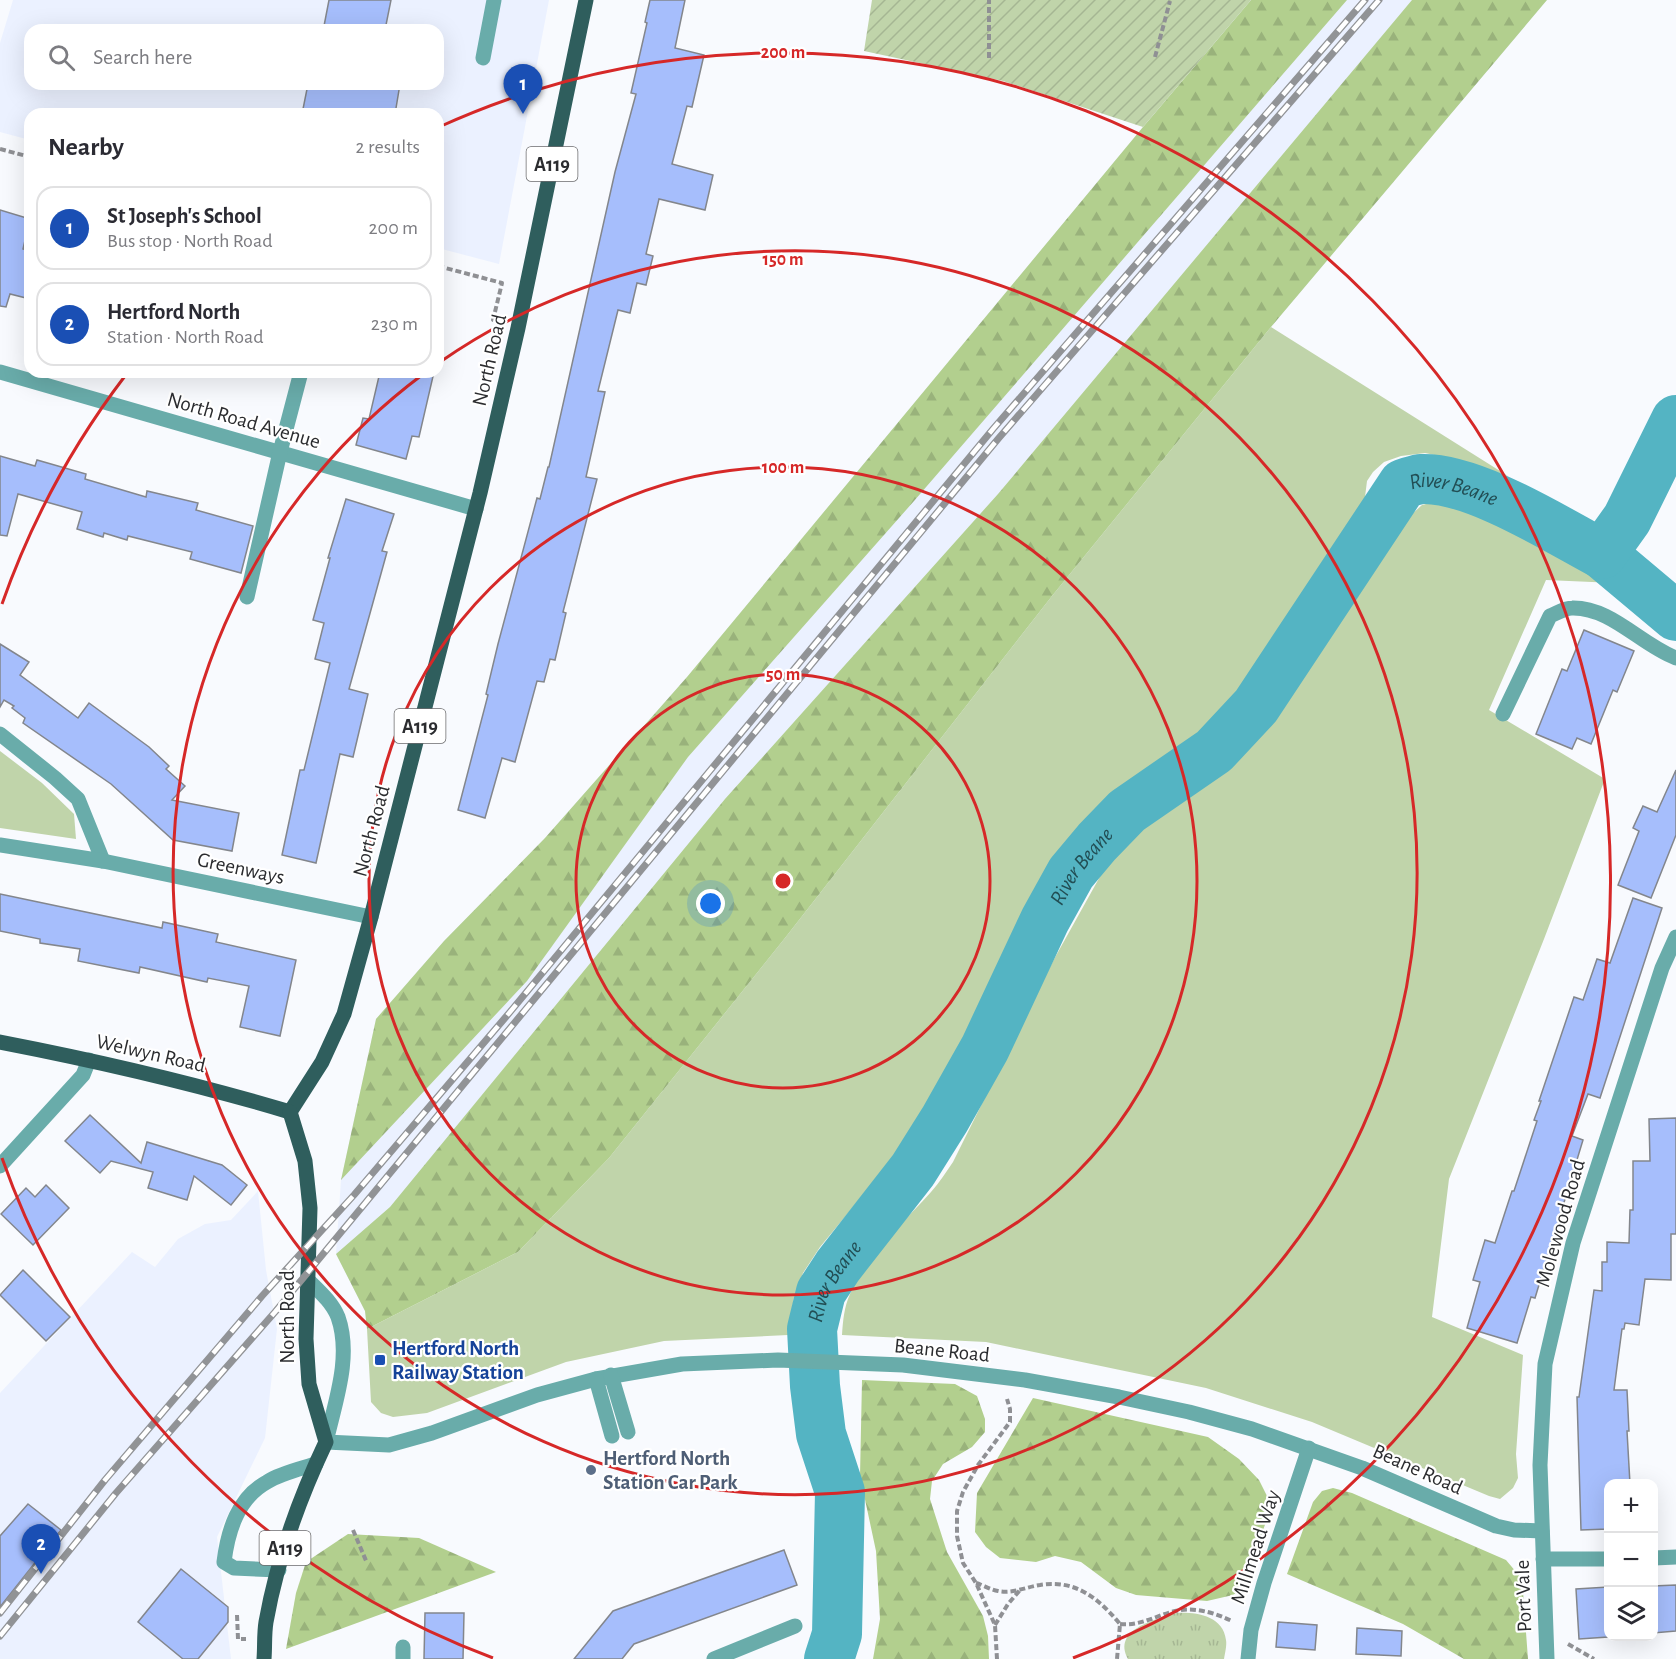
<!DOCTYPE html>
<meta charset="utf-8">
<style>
:root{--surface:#fff;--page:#f7f7f7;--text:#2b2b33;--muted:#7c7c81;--line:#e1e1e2;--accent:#6942ba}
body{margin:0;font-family:"Alegreya Sans",sans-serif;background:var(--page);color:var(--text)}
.controls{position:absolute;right:18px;bottom:18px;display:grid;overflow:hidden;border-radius:12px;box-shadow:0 6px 24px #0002}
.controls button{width:54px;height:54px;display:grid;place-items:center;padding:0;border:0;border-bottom:2px solid var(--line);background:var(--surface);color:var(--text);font:30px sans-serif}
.you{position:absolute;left:711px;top:904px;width:21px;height:21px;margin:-15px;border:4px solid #fff;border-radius:50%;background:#1a73e8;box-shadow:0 0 0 9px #1a73e833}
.badge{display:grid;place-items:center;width:39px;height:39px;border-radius:50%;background:var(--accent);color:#fff;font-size:20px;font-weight:700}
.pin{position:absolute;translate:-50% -50px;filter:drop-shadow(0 2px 3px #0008)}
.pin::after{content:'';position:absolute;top:32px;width:21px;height:18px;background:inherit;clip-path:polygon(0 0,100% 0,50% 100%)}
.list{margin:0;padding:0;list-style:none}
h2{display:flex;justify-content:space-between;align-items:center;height:78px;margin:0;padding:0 24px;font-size:26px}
h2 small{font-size:20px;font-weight:400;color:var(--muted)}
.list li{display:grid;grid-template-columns:39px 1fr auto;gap:18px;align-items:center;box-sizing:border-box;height:84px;margin:0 12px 12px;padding:0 12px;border:2px solid var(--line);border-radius:18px}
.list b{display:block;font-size:22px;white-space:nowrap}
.list p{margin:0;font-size:20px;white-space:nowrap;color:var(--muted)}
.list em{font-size:20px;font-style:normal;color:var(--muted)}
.icon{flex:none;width:33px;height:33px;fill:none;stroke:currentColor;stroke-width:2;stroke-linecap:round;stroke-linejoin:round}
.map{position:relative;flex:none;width:1676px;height:1659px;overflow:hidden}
.search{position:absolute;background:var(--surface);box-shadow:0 6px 24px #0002;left:24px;top:24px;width:420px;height:66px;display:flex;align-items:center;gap:15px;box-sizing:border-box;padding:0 21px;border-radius:18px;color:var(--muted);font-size:22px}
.panel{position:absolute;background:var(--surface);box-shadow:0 6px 24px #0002;left:24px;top:108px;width:420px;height:270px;border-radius:18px}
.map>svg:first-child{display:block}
</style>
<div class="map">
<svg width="1676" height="1659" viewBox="0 0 1676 1659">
<defs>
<pattern id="forest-firs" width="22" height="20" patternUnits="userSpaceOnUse" patternTransform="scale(1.5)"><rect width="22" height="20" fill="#b2cf8e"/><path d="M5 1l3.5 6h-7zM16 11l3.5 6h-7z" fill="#99b27b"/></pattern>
<pattern id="park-tufts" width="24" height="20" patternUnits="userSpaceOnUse" patternTransform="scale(1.5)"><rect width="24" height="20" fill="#c0d4aa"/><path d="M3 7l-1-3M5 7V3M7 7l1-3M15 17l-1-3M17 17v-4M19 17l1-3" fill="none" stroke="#a5b693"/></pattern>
<pattern id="garden-furrows" width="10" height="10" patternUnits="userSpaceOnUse" patternTransform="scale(1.5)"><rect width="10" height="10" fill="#c0d4aa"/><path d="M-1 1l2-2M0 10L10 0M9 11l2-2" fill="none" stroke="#a5b693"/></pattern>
</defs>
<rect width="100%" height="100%" fill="#f8fafe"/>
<g fill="#ebf1ff" fill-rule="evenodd">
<path d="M 13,0 L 549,0 L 499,264 L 438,248 L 438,114 L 30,114 L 30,140 L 0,132 L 0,43 ZM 30,30 L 438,30 L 438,84 L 30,84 Z"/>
<polygon points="1251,0 1547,0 1271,327 1052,596 785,938 609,1158 367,1329 365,1311 336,1254 341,1180 376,1019 444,941 545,838 687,677 1143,127"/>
<polygon points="258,1191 266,1270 277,1329 265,1438 217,1537 231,1659 0,1659 0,1393 132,1252 155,1267 178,1239 205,1224 231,1220"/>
</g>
<g fill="#c0d4aa">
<polygon points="1271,327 1508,476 1454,459 1425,453 1401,456 1384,462 1373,472 1367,481 1365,497 1352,533 1288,639 1236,706 1210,732 1114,799 1079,835 1054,870 990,997 973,1042 895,1156 820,1247 803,1273 794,1297 788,1335 664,1341 566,1362 427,1413 393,1417 381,1413 371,1402 367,1329 518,1252 609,1158 785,938 1052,596"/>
<path d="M 1438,501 L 1465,508 L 1565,547 L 1615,583 L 1546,580 L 1489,710 L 1605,779 L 1544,939 L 1449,1179 L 1432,1317 L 1523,1355 L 1516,1454 L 1518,1478 L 1513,1488 L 1500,1499 L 1489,1496 L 1312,1422 L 1206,1388 L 986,1342 L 842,1335 C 843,1321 844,1307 850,1294 C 868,1254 902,1224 931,1192 C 939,1183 946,1172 953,1162 L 1053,961 L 1112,855 L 1134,822 L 1154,805 L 1217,766 L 1242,746 L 1315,660 L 1411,515 L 1422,505 Z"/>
<polygon points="0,751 42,783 74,814 76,839 0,828"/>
</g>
<g fill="url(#forest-firs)">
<polygon points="1251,0 1347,0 914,501 688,757 527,981 341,1180 376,1019 444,941 545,838 687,677 1143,127"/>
<polygon points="1412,0 1547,0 1271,327 1052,596 785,938 609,1158 518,1252 367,1329 365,1311 336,1254 390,1207 725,799 998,494"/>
<polygon points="862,1380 955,1384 977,1396 985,1419 985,1432 972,1447 943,1464 932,1481 930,1499 947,1552 983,1616 988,1636 989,1659 873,1659 880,1619 876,1551 860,1476"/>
<polygon points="1033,1398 1208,1437 1239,1459 1259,1480 1268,1498 1268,1516 1243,1588 1233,1595 1207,1601 1136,1595 1116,1588 1081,1562 1055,1556 1036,1562 1000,1558 986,1547 975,1532 977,1493"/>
<polygon points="1333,1488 1352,1493 1506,1560 1522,1579 1528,1659 1464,1659 1403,1624 1287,1574 1313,1502 1322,1491"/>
<polygon points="348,1534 419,1538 496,1572 286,1649 296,1593 306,1562"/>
</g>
<path fill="url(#park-tufts)" d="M 1176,1613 C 1195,1612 1223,1615 1226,1640 C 1227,1645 1225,1653 1224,1659 L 1128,1659 C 1112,1629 1155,1620 1176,1613 Z"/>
<polygon fill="url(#garden-furrows)" points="872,0 1251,0 1143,127 1003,81 864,51"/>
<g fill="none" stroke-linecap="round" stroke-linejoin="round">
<g stroke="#54b4c3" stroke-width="50">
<polyline points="1602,554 1676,616"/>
<path id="s1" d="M 829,1659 L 837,1634 L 840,1492 L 821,1434 L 815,1386 L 812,1329 L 821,1292 L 838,1266 L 913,1170 L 945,1119 L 985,1048 L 1045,920 L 1071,873 L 1097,842 L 1127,811 L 1214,751 L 1256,706 L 1403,484 C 1409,482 1415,480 1421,479 C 1473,477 1555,529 1602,554 L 1627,519 L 1676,420"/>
</g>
</g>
<g fill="#a6befc" stroke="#83868c" stroke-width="1.5">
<polygon points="329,0 391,0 385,30 343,30 324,26"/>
<polygon points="650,0 685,0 675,48 704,55 692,107 687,106 672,164 713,175 705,210 659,199 646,254 653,256 646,285 637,283 630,313 618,310 598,391 605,392 586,477 597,479 563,612 566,613 555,660 550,659 544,682 537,681 515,762 502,758 485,818 458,810 488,695 486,694 498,644 537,498 540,499 548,467 549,467 615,172 636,94 631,93 647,23 645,22"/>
<polygon points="308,84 400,84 395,114 302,114"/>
<polygon points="0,210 30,219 23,249 30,251 30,299 10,294 6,307 0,306"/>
<polygon points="380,372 434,372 419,437 412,436 406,459 356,445 363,418 369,419"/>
<polygon points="0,456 35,466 37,460 86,474 85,479 146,497 147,491 198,503 196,510 253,526 241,573 190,559 192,552 128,536 127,540 104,533 103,537 77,529 82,512 18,494 7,536 0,535"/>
<polygon points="346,499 394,514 382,551 387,552 349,689 368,694 353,757 340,754 316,863 282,855 300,770 304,770 330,663 315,659 324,623 313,620 330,558 328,558"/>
<polygon points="1584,630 1634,651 1617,692 1613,690 1591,744 1577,738 1572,749 1536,734 1562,669 1567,671"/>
<polygon points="0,644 29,662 20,675 78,718 89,703 149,747 169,766 166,769 185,786 172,800 239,813 232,851 173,840 111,784 23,723 25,718 12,708 14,706 4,700 0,707"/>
<polygon points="1676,770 1676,835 1651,898 1618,885 1639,831 1633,828 1643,806 1657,812"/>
<polygon points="0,894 162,928 163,922 218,934 216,942 296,960 280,1036 240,1027 249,986 208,978 207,982 140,967 139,973 78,961 80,949 40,943 40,939 0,931"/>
<polygon points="1633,898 1662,908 1600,1098 1588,1094 1572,1136 1583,1140 1535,1298 1531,1297 1517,1343 1467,1328 1480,1282 1473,1280 1485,1240 1495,1243 1512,1191 1514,1191 1537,1121 1534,1120 1541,1101 1539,1101 1574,997 1583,1000 1597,959 1610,963"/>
<polygon points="90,1115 141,1163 147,1142 222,1165 247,1185 231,1205 194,1176 187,1200 148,1188 153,1172 111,1161 100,1173 65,1141"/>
<polygon points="1676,1118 1676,1234 1671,1234 1671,1280 1645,1279 1639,1325 1625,1323 1624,1329 1622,1329 1618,1359 1614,1390 1627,1390 1629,1431 1627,1431 1630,1484 1608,1484 1608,1529 1581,1530 1577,1397 1579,1397 1594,1290 1602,1291 1602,1262 1607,1262 1607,1242 1629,1243 1630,1210 1633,1210 1633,1161 1650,1161 1649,1119"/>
<polygon points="46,1185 69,1208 33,1245 1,1214 26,1188 35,1197"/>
<polygon points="23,1270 70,1317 46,1341 0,1295"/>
<polygon points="28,1504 61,1530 0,1607 0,1536"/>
<polygon points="784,1550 797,1585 634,1644 622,1659 574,1659 613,1611"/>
<polygon points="181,1569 228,1607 228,1622 198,1659 183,1659 138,1622"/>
<polygon points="1676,1585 1676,1631 1653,1633 1653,1586"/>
<polygon points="1608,1587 1608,1637 1579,1639 1576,1589"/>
<polygon points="425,1613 464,1613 463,1659 424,1659"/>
<polygon points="1278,1622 1317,1625 1315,1650 1276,1647"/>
<polygon points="1357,1628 1402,1631 1401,1656 1356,1654"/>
</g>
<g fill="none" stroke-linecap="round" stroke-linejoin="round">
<g stroke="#8f9094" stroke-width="4" stroke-dasharray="6 3" stroke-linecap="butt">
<polyline points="1155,57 1170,1"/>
<polyline points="989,58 989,0"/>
<polyline points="0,149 30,157"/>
<polyline points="438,266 502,283 493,320 497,322"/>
<polyline points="353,1530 367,1563"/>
<path d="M 976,1583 C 983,1585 991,1590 998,1591 C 1012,1594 1026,1587 1040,1585 C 1076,1579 1099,1599 1120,1624 L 1117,1659"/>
<polyline points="237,1615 238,1639 246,1639"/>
<path d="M 1120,1624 C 1139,1626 1154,1617 1171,1612 C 1192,1606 1213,1612 1232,1621"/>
<polyline points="995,1625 1008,1604 1020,1590"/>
<polyline points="1568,1644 1594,1659"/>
<polyline points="997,1659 995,1625 976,1583 963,1563 957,1536 957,1511 963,1492 978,1465 1010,1422 1010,1409 1007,1399"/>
</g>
<g stroke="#69acaa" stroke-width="15">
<polyline points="483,58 494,0"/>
<polyline points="0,372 476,509"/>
<polyline points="247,597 280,452 301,372"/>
<path d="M 1503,714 L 1550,616 C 1557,613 1565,608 1572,608 C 1611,607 1641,645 1676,658"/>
<polyline points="0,734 55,778 78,799 103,861"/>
<polyline points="0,845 103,861 371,917"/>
<polyline points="0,1166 83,1075 89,1060"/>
<path d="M 308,1280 C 319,1291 332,1302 338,1317 C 352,1357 335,1402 326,1442 L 389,1445 L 432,1433 L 537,1395 L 596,1379 L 682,1364 L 778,1360 L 903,1365 L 1025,1380 L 1119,1397 L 1189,1412 L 1252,1429 L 1362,1468 L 1496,1526 L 1514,1530 L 1542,1531"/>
<polyline points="611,1375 628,1432"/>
<polyline points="596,1379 612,1436"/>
<polyline points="1654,1558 1676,1557"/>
<polyline points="1543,1559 1608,1559"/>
<path d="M 279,1570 L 234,1568 L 224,1562 C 228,1530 238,1498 267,1482 C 281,1473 300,1469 316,1464"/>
<polyline points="403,1659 403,1647"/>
<polyline points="714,1659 795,1626"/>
<polyline points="1248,1659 1251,1630 1264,1583 1309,1448"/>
<polyline points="1547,1659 1540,1465 1545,1364 1573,1243 1662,968 1676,937"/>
</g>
<g stroke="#2f5e5d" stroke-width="15">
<path d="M 0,1042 C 98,1061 194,1083 290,1112"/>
<polyline points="290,1112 322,1062 344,1014 371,917 480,493 518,328 586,0"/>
<path d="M 264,1659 C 265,1647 264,1634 266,1622 C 277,1560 299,1499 326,1442 L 309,1384 L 306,1339 L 310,1208 L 305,1161 L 290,1112"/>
</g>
<g stroke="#919396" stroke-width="7">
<g id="rail">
<polyline points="0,1613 105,1480 262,1296 354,1195 510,1012 993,429 1365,0"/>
<polyline points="0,1636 116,1493 275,1312 998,439 1379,0"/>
</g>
</g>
<use href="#rail" stroke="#fff" stroke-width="4.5" stroke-dasharray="14" stroke-linecap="butt"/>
</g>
<g fill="none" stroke="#d62828" stroke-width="3">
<circle cx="783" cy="881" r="207"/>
<circle cx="783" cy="881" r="414"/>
<path d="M440 362A622 622 0 1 1 422 375"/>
<path d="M493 1658A829 829 0 0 1 2 1158M2 604A829 829 0 0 1 125 376M439 127A829 829 0 1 1 1073 1658"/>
</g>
<rect fill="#1a4fb4" stroke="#fff" stroke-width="2" x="374" y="1354" width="12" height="12" rx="3"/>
<circle fill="#5c6f8a" stroke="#fff" stroke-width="2" cx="591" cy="1470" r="6"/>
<g text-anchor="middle" stroke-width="4.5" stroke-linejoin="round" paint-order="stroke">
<g fill="#fff" stroke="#6b6b6d" stroke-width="1.5">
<rect x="526.5" y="147" width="51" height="34" rx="4.5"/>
<rect x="394.5" y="709" width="51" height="34" rx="4.5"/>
<rect x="259.5" y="1531" width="51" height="34" rx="4.5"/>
</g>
<g font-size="20" font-weight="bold" fill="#2b2c2f">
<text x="552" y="171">A119</text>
<text x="420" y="733">A119</text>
<text x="285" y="1555">A119</text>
</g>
<g font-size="21" fill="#2b2c2f" stroke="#fff">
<text transform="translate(489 360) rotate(-77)" y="7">North Road</text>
<text transform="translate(244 420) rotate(16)" y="7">North Road Avenue</text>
<text transform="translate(371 831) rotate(-75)" y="7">North Road</text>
<text transform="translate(241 868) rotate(12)" y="7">Greenways</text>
<text transform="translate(151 1053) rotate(13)" y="7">Welwyn Road</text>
<text transform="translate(1560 1223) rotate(-74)" y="7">Molewood Road</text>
<text transform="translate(287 1317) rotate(-90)" y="7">North Road</text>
<text transform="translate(942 1350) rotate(6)" y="7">Beane Road</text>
<text transform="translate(1418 1469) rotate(24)" y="7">Beane Road</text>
<text transform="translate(1255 1547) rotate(-72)" y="7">Millmead Way</text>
<text transform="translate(1523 1596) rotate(-92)" y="7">Port Vale</text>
</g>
<g font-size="21" font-weight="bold" fill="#164399" stroke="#fff" text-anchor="start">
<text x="392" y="1355">Hertford North<tspan x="392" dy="24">Railway Station</tspan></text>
</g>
<g font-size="21" font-weight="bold" fill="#4e5e75" stroke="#fff" text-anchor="start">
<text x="603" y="1465">Hertford North<tspan x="603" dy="24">Station Car Park</tspan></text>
</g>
<g font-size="22" font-style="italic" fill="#224e54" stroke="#fff">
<text dy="8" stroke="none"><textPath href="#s1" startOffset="1432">River Beane</textPath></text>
<text dy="8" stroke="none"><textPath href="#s1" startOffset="874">River Beane</textPath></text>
<text dy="8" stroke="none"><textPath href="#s1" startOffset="388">River Beane</textPath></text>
</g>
</g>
<circle cx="783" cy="881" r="9" fill="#d62828" stroke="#fff" stroke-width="3"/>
<g font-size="18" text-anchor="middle" font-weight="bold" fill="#d62828" stroke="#fff" stroke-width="4.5" stroke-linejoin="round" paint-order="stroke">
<text x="783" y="58">200 m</text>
<text x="783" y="265">150 m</text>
<text x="783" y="473">100 m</text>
<text x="783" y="680">50 m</text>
</g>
</svg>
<div class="controls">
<button>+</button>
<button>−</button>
<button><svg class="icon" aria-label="layers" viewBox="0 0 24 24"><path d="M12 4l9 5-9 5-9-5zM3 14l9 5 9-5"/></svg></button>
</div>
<div class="you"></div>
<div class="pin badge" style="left:523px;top:114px;background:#1a4fb4">1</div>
<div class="pin badge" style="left:41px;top:1574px;background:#1a4fb4">2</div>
<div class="search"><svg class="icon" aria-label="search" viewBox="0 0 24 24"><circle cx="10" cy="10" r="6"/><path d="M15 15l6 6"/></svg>Search here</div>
<section class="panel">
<h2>Nearby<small>2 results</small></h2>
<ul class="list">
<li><span class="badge" style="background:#1a4fb4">1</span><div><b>St Joseph's School</b><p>Bus stop · North Road</p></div><em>200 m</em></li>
<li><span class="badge" style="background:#1a4fb4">2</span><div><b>Hertford North</b><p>Station · North Road</p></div><em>230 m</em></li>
</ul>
</section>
</div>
